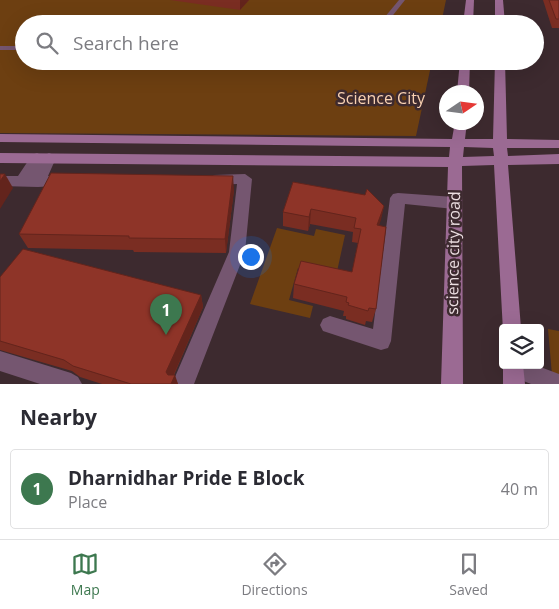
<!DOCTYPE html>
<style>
:root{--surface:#fff;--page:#f7f7f7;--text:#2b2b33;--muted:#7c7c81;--line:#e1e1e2;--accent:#3d784f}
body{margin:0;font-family:"Open Sans",sans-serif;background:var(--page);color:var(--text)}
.controls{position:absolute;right:15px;bottom:15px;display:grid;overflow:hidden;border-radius:5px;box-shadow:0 5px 20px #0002}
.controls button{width:45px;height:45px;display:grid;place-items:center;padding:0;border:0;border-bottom:1px solid var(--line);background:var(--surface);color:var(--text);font:25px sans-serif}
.compass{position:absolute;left:439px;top:85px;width:45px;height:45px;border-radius:50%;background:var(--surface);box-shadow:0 5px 20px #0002;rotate:77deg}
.you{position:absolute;left:250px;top:256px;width:18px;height:18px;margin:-12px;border:4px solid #fff;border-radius:50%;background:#1a73e8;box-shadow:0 0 0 8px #1a73e833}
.badge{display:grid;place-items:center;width:32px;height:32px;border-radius:50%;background:var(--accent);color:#fff;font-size:16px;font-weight:700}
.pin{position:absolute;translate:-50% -41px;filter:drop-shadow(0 1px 2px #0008)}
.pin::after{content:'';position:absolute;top:26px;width:18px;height:15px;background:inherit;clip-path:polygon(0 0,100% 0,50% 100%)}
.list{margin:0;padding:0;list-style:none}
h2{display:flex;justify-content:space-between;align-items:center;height:65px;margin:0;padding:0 20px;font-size:21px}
h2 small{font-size:16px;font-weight:400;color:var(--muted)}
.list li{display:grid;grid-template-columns:32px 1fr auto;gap:15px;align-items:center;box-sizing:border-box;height:80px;margin:0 10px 10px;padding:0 10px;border:1px solid var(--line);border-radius:5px}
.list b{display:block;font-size:19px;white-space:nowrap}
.list p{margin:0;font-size:16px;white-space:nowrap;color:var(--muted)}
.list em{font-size:16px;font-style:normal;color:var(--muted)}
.icon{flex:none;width:28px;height:28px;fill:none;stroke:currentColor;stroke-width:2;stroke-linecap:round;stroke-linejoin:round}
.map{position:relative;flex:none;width:559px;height:384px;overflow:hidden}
.search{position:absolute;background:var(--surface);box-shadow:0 5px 20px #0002;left:15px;right:15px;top:15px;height:55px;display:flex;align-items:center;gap:12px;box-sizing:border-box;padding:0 18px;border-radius:28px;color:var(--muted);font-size:19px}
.sheet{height:155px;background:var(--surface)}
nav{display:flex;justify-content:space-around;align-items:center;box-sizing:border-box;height:70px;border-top:1px solid var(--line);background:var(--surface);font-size:14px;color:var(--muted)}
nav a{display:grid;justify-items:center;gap:2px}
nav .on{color:var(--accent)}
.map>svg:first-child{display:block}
</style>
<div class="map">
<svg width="559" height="384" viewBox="0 0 559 384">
<rect width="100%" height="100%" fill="#3d2a2f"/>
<g fill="#6d3f11">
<polygon points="0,0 446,0 441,24 24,24 24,61 432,61 416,136 0,133"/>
<polygon points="277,228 314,236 316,229 345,235 336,276 298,268 289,300 313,306 310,318 250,304"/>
<polygon points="548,329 559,331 559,378 552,375"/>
</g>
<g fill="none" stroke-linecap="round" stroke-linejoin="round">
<g fill="#755670" fill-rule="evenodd">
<polygon points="399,0 405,0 386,24 379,24"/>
<rect x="0" y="46" width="24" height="4"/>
</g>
<g fill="#755670" fill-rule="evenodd">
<polygon points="37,153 43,156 49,153 54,155 56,158 48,176 71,177 73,181 71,185 38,187 0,186 0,176 18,176 32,155"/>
<polygon points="245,174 252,179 245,252 194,384 172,384 229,252 237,184 214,185 207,180 214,175"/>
<polygon points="398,193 454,197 459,199 462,203 459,207 454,209 405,204 391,341 388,348 381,350 323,331 320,325 323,319 330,316 373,329 390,198 393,194"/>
<polygon points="0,351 71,373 78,377 82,384 40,384 0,371"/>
<polygon points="503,365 535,365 559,374 559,384 531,384 506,374"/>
</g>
<g fill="#9b6a93" fill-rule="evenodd">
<polygon points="466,0 474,0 473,24 463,24"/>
<polygon points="495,0 503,0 505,24 495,24"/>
<polygon points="460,61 470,61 469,92 457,92"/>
<path d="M 495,61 L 505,61 L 507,139 L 559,140 L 559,148 L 507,148 L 508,156 L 559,154 L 559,164 L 508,165 L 521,328 L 503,328 L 503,331 L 494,165 L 462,166 L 463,384 L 441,384 L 448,167 L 0,163 L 0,153 L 449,157 L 450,147 L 0,142 L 0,134 L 452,139 L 455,122 L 467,122 L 465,139 L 493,139 ZM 464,147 L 493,148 L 494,156 L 463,157 Z"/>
<polygon points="503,365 523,365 525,384 503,384"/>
</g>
</g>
<g fill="#7a2d22">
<polygon points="170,0 249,0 240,10"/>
<polygon points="543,0 559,0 559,28 552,28"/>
<polygon points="293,182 384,206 379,225 376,309 372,322 366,321 365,325 346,319 346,316 343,316 344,311 293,298 294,284 352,272 358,243 352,242 353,232 310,224 308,231 283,226 283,212"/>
<polygon points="234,190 226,253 134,252 133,250 28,248 19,234"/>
<polygon points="0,277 201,295 203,307 174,375 178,384 102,384 80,377 72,371 0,350"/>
</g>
<g fill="#63241c">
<polygon points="240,0 249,0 240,10"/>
<polygon points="5,174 13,188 0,209 0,181"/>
<polygon points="233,176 234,190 226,253 225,239"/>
<polygon points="384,206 381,220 374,239 377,225"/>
<polygon points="311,209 310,224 308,231 309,217"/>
<polygon points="201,295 203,307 170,383 166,372"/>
<polygon points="175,375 178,384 171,384"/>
</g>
<g fill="#8e3428" stroke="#63241c">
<polygon points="549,0 559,0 559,19 556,19"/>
<polygon points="51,173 233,176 225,239 129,238 129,236 19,234"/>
<polygon points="0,174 5,174 0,181"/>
<polygon points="293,182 365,195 367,189 384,206 377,225 386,227 376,309 369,308 368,311 348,305 349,303 346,302 347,297 294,284 301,261 352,272 361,229 354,228 356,218 311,209 309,217 283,212"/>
<polygon points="23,249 201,295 166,372 168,375 175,375 171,384 131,384 73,366 64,360 0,341 0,277"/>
</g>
<g text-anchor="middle" stroke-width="5" stroke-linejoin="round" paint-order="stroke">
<g font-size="16" fill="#f9d1b2" stroke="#3d2a2f">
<text x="381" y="104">Science City</text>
</g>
<g font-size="16" fill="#ecdfe2" stroke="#3d2a2f">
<text transform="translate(453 253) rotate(-89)" y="6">science city road</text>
</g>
</g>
</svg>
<div class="controls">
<button><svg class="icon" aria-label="layers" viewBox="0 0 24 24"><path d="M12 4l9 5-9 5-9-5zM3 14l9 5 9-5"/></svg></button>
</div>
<svg class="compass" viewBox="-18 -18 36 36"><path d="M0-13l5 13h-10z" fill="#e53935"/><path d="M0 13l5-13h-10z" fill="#7c7c81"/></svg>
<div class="you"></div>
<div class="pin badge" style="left:166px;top:335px">1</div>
<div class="search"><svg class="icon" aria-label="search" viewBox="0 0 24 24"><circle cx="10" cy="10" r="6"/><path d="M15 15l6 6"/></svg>Search here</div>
</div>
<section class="sheet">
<h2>Nearby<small></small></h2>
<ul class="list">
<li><span class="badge">1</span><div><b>Dharnidhar Pride E Block</b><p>Place</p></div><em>40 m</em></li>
</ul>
</section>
<nav>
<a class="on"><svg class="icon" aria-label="map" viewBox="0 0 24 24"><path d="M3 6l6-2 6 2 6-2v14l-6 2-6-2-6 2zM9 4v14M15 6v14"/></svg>Map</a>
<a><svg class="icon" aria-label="directions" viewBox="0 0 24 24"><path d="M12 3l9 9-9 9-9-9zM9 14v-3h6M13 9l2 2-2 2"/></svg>Directions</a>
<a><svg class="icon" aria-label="saved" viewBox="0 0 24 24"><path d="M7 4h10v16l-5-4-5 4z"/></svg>Saved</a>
</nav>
